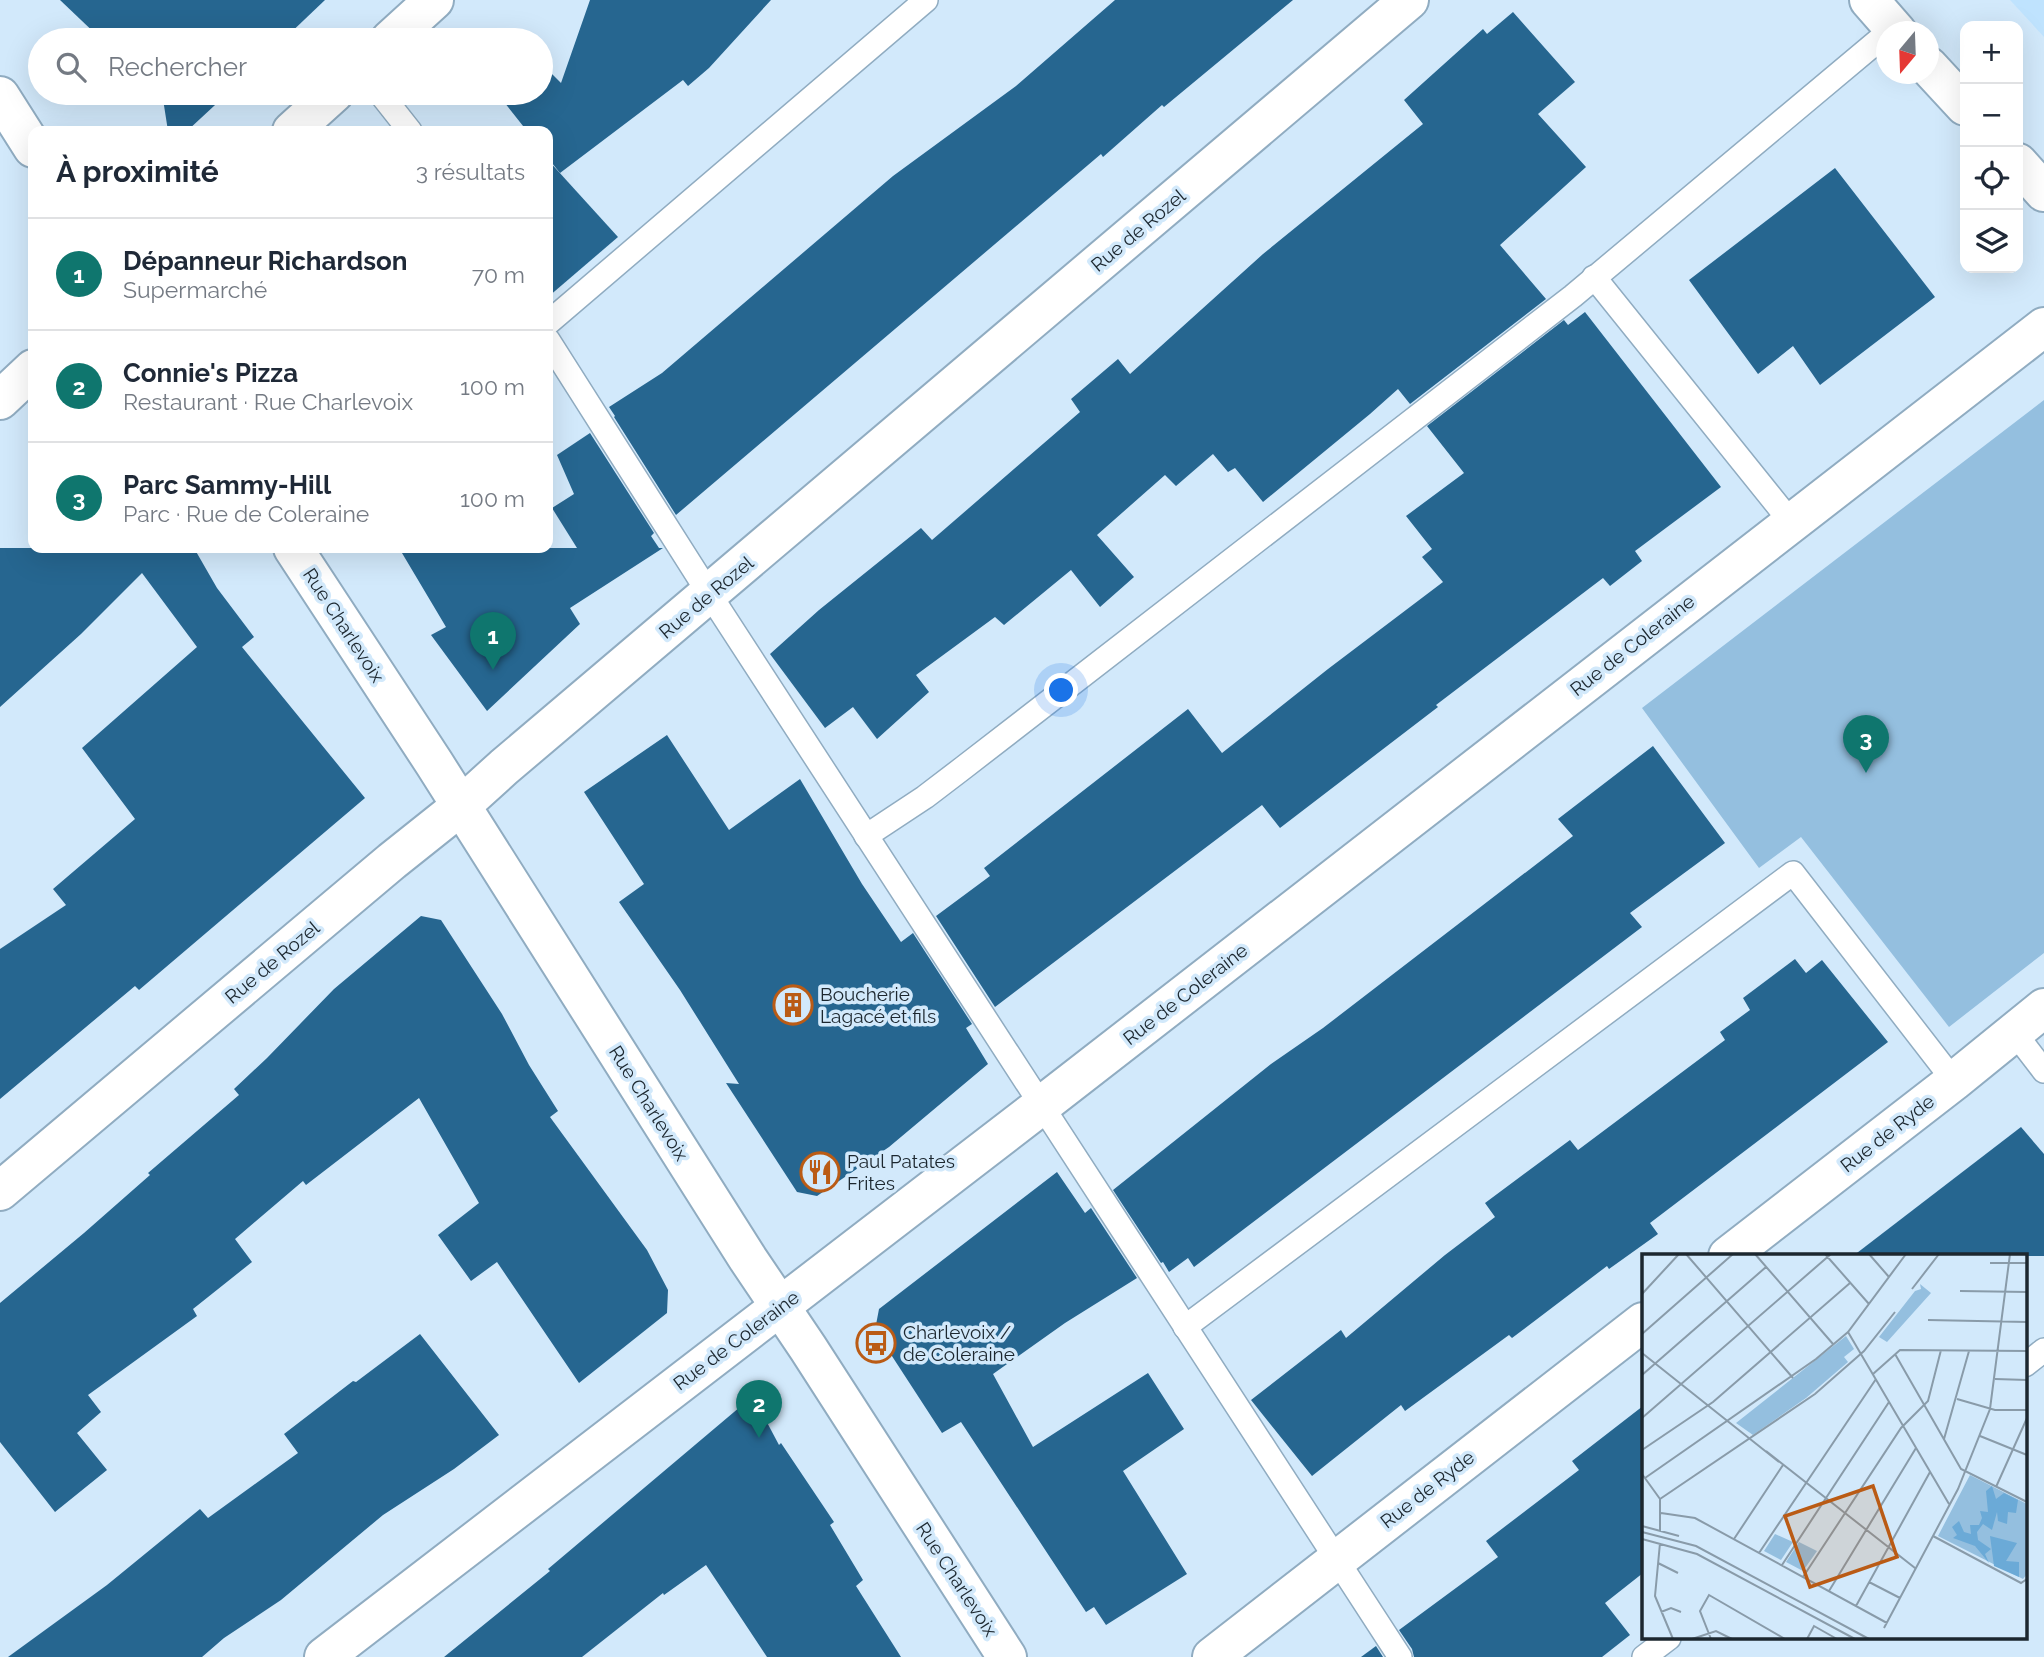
<!DOCTYPE html>
<html lang="fr">
<meta charset="utf-8">
<style>
:root{--surface:#fff;--page:#f6f6f7;--text:#1f2937;--muted:#747a83;--line:#e0e1e3;--accent:#0f766e}
body{margin:0;font-family:Raleway,sans-serif;background:var(--page);color:var(--text)}
.controls{position:absolute;right:21px;top:21px;display:grid;overflow:hidden;border-radius:14px;box-shadow:0 7px 28px #0002}
.controls button{width:63px;height:63px;display:grid;place-items:center;padding:0;border:0;border-bottom:2px solid var(--line);background:var(--surface);color:var(--text);font:35px sans-serif}
.compass{position:absolute;left:1876px;top:21px;width:63px;height:63px;border-radius:50%;background:var(--surface);box-shadow:0 7px 28px #0002;rotate:199deg}
.you{position:absolute;left:1062px;top:691px;width:24px;height:24px;margin:-18px;border:5px solid #fff;border-radius:50%;background:#1a73e8;box-shadow:0 0 0 10px #1a73e833}
.badge{display:grid;place-items:center;width:46px;height:46px;border-radius:50%;background:var(--accent);color:#fff;font-size:23px;font-weight:700}
.pin{position:absolute;translate:-50% -58px;filter:drop-shadow(0 2px 4px #0008)}
.pin::after{content:'';position:absolute;top:37px;width:24px;height:21px;background:inherit;clip-path:polygon(0 0,100% 0,50% 100%)}
.list{margin:0;padding:0;list-style:none}
h2{display:flex;justify-content:space-between;align-items:center;height:91px;margin:0;padding:0 28px;font-size:30px}
h2 small{font-size:23px;font-weight:400;color:var(--muted)}
.list li{display:grid;grid-template-columns:46px 1fr auto;gap:21px;align-items:center;box-sizing:border-box;height:112px;padding:0 28px;border-top:2px solid var(--line)}
.list b{display:block;font-size:26px;white-space:nowrap}
.list p{margin:0;font-size:23px;white-space:nowrap;color:var(--muted)}
.list em{font-size:23px;font-style:normal;color:var(--muted)}
.icon{flex:none;width:38px;height:38px;fill:none;stroke:currentColor;stroke-width:2;stroke-linecap:round;stroke-linejoin:round}
.map{position:relative;flex:none;width:2044px;height:1657px;overflow:hidden}
.search{position:absolute;background:var(--surface);box-shadow:0 7px 28px #0002;left:28px;top:28px;width:525px;height:77px;display:flex;align-items:center;gap:18px;box-sizing:border-box;padding:0 24px;border-radius:38px;color:var(--muted);font-size:26px}
.panel{position:absolute;background:var(--surface);box-shadow:0 7px 28px #0002;left:28px;top:126px;width:525px;height:427px;border-radius:14px}
.map>svg:first-child{display:block}
</style>
<div class="map">
<svg width="2044" height="1657" viewBox="0 0 2044 1657">
<rect width="100%" height="100%" fill="#d2e9fb"/>
<polygon fill="#bfe3fe" points="2010,0 2044,0 2044,37"/>
<polygon fill="#94bfdf" points="2044,400 2044,953 1949,1027 1801,837 1759,868 1642,708"/>
<g fill="#266690">
<polygon points="60,0 325,0 283,40 102,40"/>
<polygon points="590,0 771,0 709,68 688,86 683,80 560,173 548,158 548,131 527,131 497,93 541,93 541,63 561,83"/>
<polygon points="1115,0 1293,0 1164,107 1162,105 1103,157 1101,154 676,515 614,417 615,416 609,407 662,373 893,176 1016,86"/>
<polygon points="1513,12 1575,82 1538,114 1586,167 1500,245 1546,299 1410,404 1398,389 1370,414 1263,502 1235,468 1228,472 1213,454 1176,486 1165,475 1097,535 1134,577 1100,607 1071,570 1004,625 995,617 916,675 929,692 877,739 853,707 825,728 770,654 819,610 921,528 932,540 1080,412 1071,399 1118,359 1130,374 1263,254 1423,124 1404,100 1483,29 1487,34"/>
<polygon points="157,93 228,93 187,131 168,131 163,99"/>
<polygon points="548,160 618,237 548,297"/>
<polygon points="1835,168 1935,297 1820,385 1793,346 1758,374 1689,280"/>
<polygon points="1585,312 1721,487 1635,551 1642,561 1610,586 1603,578 1436,705 1438,707 1280,828 1262,805 995,1007 936,916 990,876 984,868 1188,709 1222,753 1328,669 1443,582 1422,557 1432,549 1406,516 1464,473 1427,426 1564,320 1568,325"/>
<polygon points="590,433 654,533 651,536 659,548 663,548 570,608 580,624 487,711 431,635 446,627 399,548 577,548 552,508 574,494 557,455"/>
<polygon points="0,548 194,548 217,588 254,637 242,647 365,798 139,990 135,986 0,1099 0,949 66,905 53,889 135,819 82,748 197,647 142,573 81,634 0,707"/>
<polygon points="667,735 729,830 800,779 862,884 901,942 913,933 972,1024 966,1028 988,1064 889,1147 817,1196 797,1192 726,1083 739,1084 680,990 619,902 644,884 584,792"/>
<polygon points="1653,746 1725,843 1630,913 1642,927 1194,1267 1188,1258 1169,1272 1163,1262 1161,1263 1113,1190 1271,1064 1323,1028 1573,836 1558,819"/>
<polygon points="421,916 441,920 502,1014 529,1065 558,1111 550,1117 647,1250 668,1290 667,1313 579,1383 497,1262 471,1281 438,1235 479,1203 419,1098 306,1185 303,1181 235,1239 252,1262 193,1309 197,1316 88,1395 101,1412 77,1433 107,1470 55,1512 0,1442 0,1303 84,1233 150,1175 148,1173 239,1095 234,1089 267,1058 334,989"/>
<polygon points="1795,959 1806,973 1822,960 1888,1042 1650,1223 1658,1234 1609,1269 1607,1266 1512,1338 1509,1335 1405,1411 1401,1405 1312,1476 1251,1400 1341,1330 1346,1338 1445,1255 1495,1217 1485,1203 1570,1140 1578,1150 1725,1040 1720,1032 1750,1010 1743,998"/>
<polygon points="2021,1127 2044,1154 2044,1256 1853,1256"/>
<polygon points="1057,1172 1085,1213 1091,1208 1137,1278 1065,1323 993,1374 1033,1447 1148,1373 1184,1429 1123,1471 1187,1574 1106,1625 1094,1607 1086,1612 961,1422 942,1433 875,1330 879,1309"/>
<polygon points="420,1334 499,1435 454,1469 383,1515 281,1600 224,1638 202,1657 8,1657 107,1585 200,1509 208,1518 298,1453 284,1434 353,1381 356,1382"/>
<polygon points="753,1396 779,1445 781,1443 834,1522 830,1525 863,1580 856,1586 901,1657 767,1657 706,1565 664,1595 663,1593 582,1657 444,1657 550,1571 548,1569"/>
<polygon points="1643,1406 1643,1573 1605,1603 1630,1635 1602,1657 1414,1657 1412,1649 1399,1630 1498,1557 1486,1541 1579,1470 1572,1461"/>
<polygon points="1376,1646 1383,1657 1361,1657"/>
</g>
<g fill="none" stroke-linecap="round" stroke-linejoin="round">
<g stroke="#90acc1" stroke-width="26">
<g id="service">
<polyline points="380,93 410,131"/>
<polyline points="1594,277 1791,522"/>
<polyline points="548,323 926,0"/>
<polyline points="548,340 710,595 1400,1657"/>
<polyline points="866,836 925,797 963,768 1573,296 1886,34"/>
<polyline points="2014,1032 2044,1071"/>
<polyline points="1185,1327 1793,873 1954,1081"/>
<polyline points="2025,1365 2044,1350"/>
<polyline points="1644,1657 1669,1638"/>
</g>
</g>
<g stroke="#90acc1" stroke-width="42">
<g id="minor">
<polyline points="1869,0 1897,32"/>
<polyline points="390,40 434,0"/>
<polyline points="1928,66 1965,106"/>
<polyline points="292,131 334,93"/>
<polyline points="2018,163 2044,192"/>
<polyline points="0,400 33,369"/>
<polyline points="0,1191 392,861 461,806 504,767 1409,0"/>
<polyline points="1728,1256 1954,1081 2044,1008"/>
<polyline points="324,1657 1042,1105 2044,327"/>
<polyline points="1212,1657 1643,1322"/>
</g>
</g>
<g stroke="#90acc1" stroke-width="42">
<g id="tertiary">
<polyline points="0,96 33,148"/>
<polyline points="293,548 434,763 748,1259 808,1348 1007,1657"/>
</g>
</g>
<use href="#service" stroke="#fff" stroke-width="23"/>
<use href="#minor" stroke="#fff" stroke-width="38"/>
<use href="#tertiary" stroke="#fff" stroke-width="38"/>
</g>
<defs>
<g id="building-ring" transform="scale(2.0125)"><circle r="9.5" fill="#d2e9fb" stroke="#ba5b15" stroke-width="1.5"/><path d="M-4-6H4V6H1V3H-1V6H-4ZM-2.5-4.3h1.7v1.8h-1.7ZM.8-4.3h1.7v1.8H.8ZM-2.5-1h1.7V.8h-1.7ZM.8-1h1.7V.8H.8Z" fill="#ba5b15"/></g>
<g id="restaurant-ring" transform="scale(2.0125)"><circle r="9.5" fill="#d2e9fb" stroke="#ba5b15" stroke-width="1.5"/><path d="M-5-6h1v4h1v-4h1v4h1v-4h1v5L-1.5 .5V6h-2V.5L-5-1ZM5-6V6H3V1.5H1.5Q1.5-4 5-6Z" fill="#ba5b15"/></g>
<g id="bus-ring" transform="scale(2.0125)"><circle r="9.5" fill="#d2e9fb" stroke="#ba5b15" stroke-width="1.5"/><path d="M-5-6H5V4H4V6H2V4H-2V6H-4V4H-5ZM-3.5-4V0h7V-4ZM-3.5 1.2v1.5H-2V1.2ZM2 1.2v1.5H3.5V1.2Z" fill="#ba5b15"/></g>
</defs>
<g fill-rule="evenodd">
<use href="#building-ring" x="793" y="1005"/>
<use href="#restaurant-ring" x="820" y="1172"/>
<use href="#bus-ring" x="876" y="1343"/>
</g>
<g text-anchor="middle" stroke-width="7" stroke-linejoin="round" paint-order="stroke">
<g font-size="19" fill="#1c272f" stroke="#d2e9fb">
<text transform="translate(1138 230) rotate(-40)" y="7">Rue de Rozel</text>
<text transform="translate(706 597) rotate(-40)" y="7">Rue de Rozel</text>
<text transform="translate(344 625) rotate(57)" y="7">Rue Charlevoix</text>
<text transform="translate(1632 645) rotate(-38)" y="7">Rue de Coleraine</text>
<text transform="translate(272 962) rotate(-40)" y="7">Rue de Rozel</text>
<text transform="translate(1185 994) rotate(-38)" y="7">Rue de Coleraine</text>
<text transform="translate(649 1103) rotate(58)" y="7">Rue Charlevoix</text>
<text transform="translate(1887 1133) rotate(-38)" y="7">Rue de Ryde</text>
<text transform="translate(736 1340) rotate(-37)" y="7">Rue de Coleraine</text>
<text transform="translate(1427 1489) rotate(-38)" y="7">Rue de Ryde</text>
<text transform="translate(957 1579) rotate(57)" y="7">Rue Charlevoix</text>
</g>
<g font-size="19" fill="#1c272f" stroke="#d2e9fb" text-anchor="start">
<text x="820" y="1001">Boucherie<tspan x="820" dy="22">Lagacé et fils</tspan></text>
<text x="847" y="1168">Paul Patates<tspan x="847" dy="22">Frites</tspan></text>
<text x="903" y="1339">Charlevoix /<tspan x="903" dy="22">de Coleraine</tspan></text>
</g>
</g>
<g transform="translate(1642 1254)">
<rect width="385" height="385" fill="#d2e9fb"/>
<path d="M 278,30 L 289,39 L 245,88 L 237,83 L 273,37 L 279,35 ZM 204,82 L 212,95 L 202,103 L 206,108 L 164,144 L 111,181 L 94,169 ZM 328,221 L 385,250 L 385,320 L 381,325 L 296,282 ZM 133,280 L 151,288 L 139,306 L 122,297 ZM 157,288 L 175,297 L 161,317 L 144,308 Z" fill="#94bfdf"/>
<path d="M 350,232 L 354,245 L 362,239 L 376,246 L 374,259 L 366,258 L 365,270 L 356,267 L 355,258 L 350,276 L 341,270 L 335,278 L 336,286 L 349,295 L 343,300 L 347,309 L 333,292 L 311,284 L 315,281 L 310,273 L 317,267 L 322,278 L 329,280 L 328,271 L 337,271 L 340,264 L 338,257 L 346,258 L 344,237 ZM 348,282 L 375,289 L 364,307 L 377,308 L 377,323 L 352,312 Z" fill="#6baad7"/>
<path fill="none" stroke="#899ba9" stroke-width="2" d="M 44,0 L 151,124M 113,0 L 191,90M 183,0 L 227,50M 227,0 L 247,23M 348,9 L 385,9M 270,35 L 297,0M 318,37 L 385,38M 0,40 L 37,0M 286,66 L 385,68M 206,78 L 307,250M 0,80 L 91,0M 0,99 L 137,208M 253,100 L 319,215 L 385,248M 231,120 L 258,96 L 385,97M 0,121 L 124,13M 353,125 L 385,126M 315,145 L 353,156 L 385,156M 0,164 L 189,0M 338,182 L 385,201M 302,185 L 327,97M 0,196 L 71,148 L 208,29M 124,197 L 273,314M 0,220 L 18,245 L 18,278M 3,224 L 174,105 L 206,78 L 264,0M 354,233 L 385,164M 18,245 L 173,140 L 222,97 L 253,58M 19,259 L 53,264 L 245,369M 0,272 L 37,282M 0,278 L 54,292 L 227,385M 291,282 L 379,329 L 385,325M 0,285 L 55,300 L 213,385M 92,285 L 141,211M 18,289 L 13,342 L 31,385M 117,299 L 234,125M 16,309 L 36,319M 140,311 L 247,148M 161,323 L 259,174 L 286,147 L 299,96M 227,328 L 258,344M 187,337 L 274,194M 214,352 L 288,218M 19,358 L 29,354 L 39,358M 242,374 L 316,235 L 348,155 L 368,0M 50,385 L 74,377 L 90,385M 69,385 L 58,357 L 67,341 L 143,385M 165,385 L 172,372 L 195,385"/>
<path fill="#ba5b15" fill-opacity="0.15" stroke="#ba5b15" stroke-width="3.5" d="M 231,232 L 255,303 L 168,333 L 143,262 Z"/>
<rect width="385" height="385" fill="none" stroke="#1c272f" stroke-width="3.5"/>
</g>
</svg>
<div class="controls">
<button>+</button>
<button>−</button>
<button><svg class="icon" aria-label="locate" viewBox="0 0 24 24"><circle cx="12" cy="12" r="6"/><path d="M12 2v4M12 18v4M2 12h4M18 12h4"/></svg></button>
<button><svg class="icon" aria-label="layers" viewBox="0 0 24 24"><path d="M12 4l9 5-9 5-9-5zM3 14l9 5 9-5"/></svg></button>
</div>
<svg class="compass" viewBox="-18 -18 36 36"><path d="M0-13l5 13h-10z" fill="#e53935"/><path d="M0 13l5-13h-10z" fill="#747a83"/></svg>
<div class="you"></div>
<div class="pin badge" style="left:493px;top:670px">1</div>
<div class="pin badge" style="left:759px;top:1438px">2</div>
<div class="pin badge" style="left:1866px;top:773px">3</div>
<div class="search"><svg class="icon" aria-label="search" viewBox="0 0 24 24"><circle cx="10" cy="10" r="6"/><path d="M15 15l6 6"/></svg>Rechercher</div>
<section class="panel">
<h2>À proximité<small>3 résultats</small></h2>
<ul class="list">
<li><span class="badge">1</span><div><b>Dépanneur Richardson</b><p>Supermarché</p></div><em>70 m</em></li>
<li><span class="badge">2</span><div><b>Connie's Pizza</b><p>Restaurant · Rue Charlevoix</p></div><em>100 m</em></li>
<li><span class="badge">3</span><div><b>Parc Sammy-Hill</b><p>Parc · Rue de Coleraine</p></div><em>100 m</em></li>
</ul>
</section>
</div>
